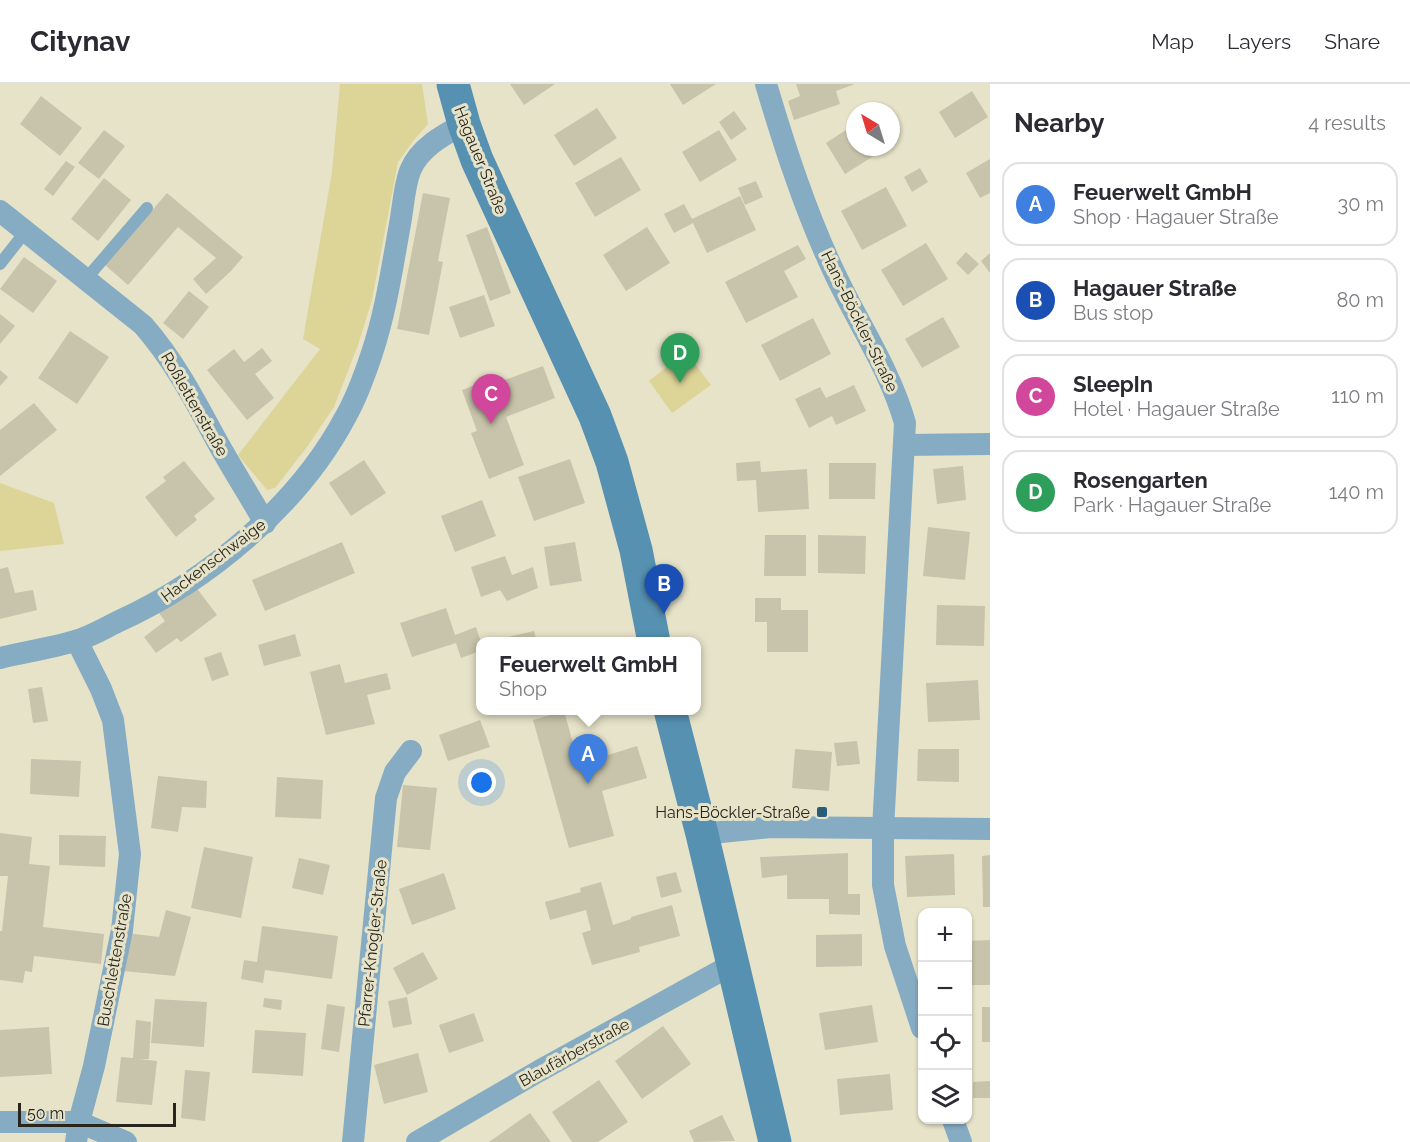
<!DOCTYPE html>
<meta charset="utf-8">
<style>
:root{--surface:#fff;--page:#f7f7f7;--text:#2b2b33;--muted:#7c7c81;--line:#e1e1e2;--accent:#295e7a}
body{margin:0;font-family:Raleway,sans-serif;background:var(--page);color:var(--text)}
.controls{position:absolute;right:18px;bottom:18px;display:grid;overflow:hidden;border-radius:12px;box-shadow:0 2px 4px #0004}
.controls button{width:54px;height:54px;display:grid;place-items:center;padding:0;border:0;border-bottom:2px solid var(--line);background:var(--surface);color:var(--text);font:30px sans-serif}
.compass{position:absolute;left:846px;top:18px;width:54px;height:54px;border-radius:50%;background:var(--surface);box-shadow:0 2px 4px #0004;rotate:322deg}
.scale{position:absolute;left:18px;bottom:15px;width:158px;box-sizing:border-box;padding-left:6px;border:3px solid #27251c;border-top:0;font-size:16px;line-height:21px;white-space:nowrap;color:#27251c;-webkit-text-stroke:4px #e7e3c9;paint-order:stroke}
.you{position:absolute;left:482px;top:699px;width:21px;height:21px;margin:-15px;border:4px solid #fff;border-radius:50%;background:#1a73e8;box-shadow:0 0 0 9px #1a73e833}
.badge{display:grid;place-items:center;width:39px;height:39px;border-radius:50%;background:var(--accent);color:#fff;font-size:20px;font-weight:700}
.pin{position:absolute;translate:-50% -50px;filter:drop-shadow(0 2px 3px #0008)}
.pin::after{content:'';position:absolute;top:32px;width:21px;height:18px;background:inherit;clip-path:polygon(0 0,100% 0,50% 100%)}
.popup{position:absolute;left:476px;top:553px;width:225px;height:78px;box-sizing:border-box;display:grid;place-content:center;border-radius:12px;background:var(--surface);filter:drop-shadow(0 2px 4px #0005);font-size:20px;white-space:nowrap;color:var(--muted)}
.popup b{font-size:22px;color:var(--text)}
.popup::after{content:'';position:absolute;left:50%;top:100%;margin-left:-12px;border:12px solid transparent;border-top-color:var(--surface)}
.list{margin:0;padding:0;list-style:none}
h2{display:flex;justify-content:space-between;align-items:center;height:78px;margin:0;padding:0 24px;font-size:26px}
h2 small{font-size:20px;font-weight:400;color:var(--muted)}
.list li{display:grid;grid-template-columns:39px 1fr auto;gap:18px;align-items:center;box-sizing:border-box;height:84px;margin:0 12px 12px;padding:0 12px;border:2px solid var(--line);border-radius:18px}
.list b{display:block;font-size:22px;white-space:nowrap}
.list p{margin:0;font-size:20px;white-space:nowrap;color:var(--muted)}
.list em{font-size:20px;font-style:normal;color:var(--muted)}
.icon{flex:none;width:33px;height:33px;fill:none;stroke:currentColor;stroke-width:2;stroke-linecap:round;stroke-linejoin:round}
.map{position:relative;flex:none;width:990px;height:1058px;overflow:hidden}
header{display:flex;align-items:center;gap:36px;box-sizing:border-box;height:84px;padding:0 30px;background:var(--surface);border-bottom:2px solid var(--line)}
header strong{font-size:28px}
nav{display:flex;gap:33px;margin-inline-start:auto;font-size:21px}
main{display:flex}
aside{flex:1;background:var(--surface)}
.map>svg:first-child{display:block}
</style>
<header>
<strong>Citynav</strong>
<nav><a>Map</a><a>Layers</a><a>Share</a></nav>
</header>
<main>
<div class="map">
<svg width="990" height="1058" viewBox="0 0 990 1058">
<rect width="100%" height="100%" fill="#e7e3c9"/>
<g fill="#ddd498">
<polygon points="340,0 422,0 428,40 413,57 398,78 372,216 358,261 334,323 307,363 275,404 267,406 238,371 320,265 303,255 332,88"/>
<polygon points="686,268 711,301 672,329 649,297"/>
<polygon points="0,399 54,419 64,460 0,467"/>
</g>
<g fill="#c8c4ab">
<polygon points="510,0 555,0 524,21"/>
<polygon points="670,0 716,0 683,21"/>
<polygon points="796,0 855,0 836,7 840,20 794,36 788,17 800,12"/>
<polygon points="972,7 988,33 955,54 939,28"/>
<polygon points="41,12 82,44 60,72 20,40"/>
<polygon points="597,24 617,54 574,82 554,51"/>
<polygon points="734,27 747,45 731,56 719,38"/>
<polygon points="855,40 855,63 888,63 845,90 826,59"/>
<polygon points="104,46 125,62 99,95 78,79"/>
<polygon points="719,46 737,76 700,98 682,68"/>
<polygon points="621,73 641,106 595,133 575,99"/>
<polygon points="990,75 990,109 980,114 966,89"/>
<polygon points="66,77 75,83 53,112 44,105"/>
<polygon points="920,84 928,98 912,108 904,93"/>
<polygon points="104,94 131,116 98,157 71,135"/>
<polygon points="756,97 763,113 745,121 738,104"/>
<polygon points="886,103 907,142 862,166 841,127"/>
<polygon points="167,109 243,173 231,187 206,210 193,195 216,174 178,143 128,201 105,181"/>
<polygon points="423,109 450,114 438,177 443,178 429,251 397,245"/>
<polygon points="740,112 756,146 707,169 693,139 674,149 664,130 684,120 692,135"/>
<polygon points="487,143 511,209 490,217 466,151"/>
<polygon points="647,143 670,179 626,207 603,171"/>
<polygon points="926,159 948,195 903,222 881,186"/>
<polygon points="798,161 806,175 784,187 798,213 746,239 725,198"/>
<polygon points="966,168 979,180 968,191 956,179"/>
<polygon points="990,169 990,189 981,177"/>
<polygon points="24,173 57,197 33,229 0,205"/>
<polygon points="189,207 209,223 183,255 163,239"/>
<polygon points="484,211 495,242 460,254 449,223"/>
<polygon points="0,230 15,242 0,260"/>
<polygon points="943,233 960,263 922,284 905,255"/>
<polygon points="813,234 831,270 780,297 761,261"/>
<polygon points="70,247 109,273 77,320 38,294"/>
<polygon points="262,264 272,277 255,290 274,314 247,336 207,286 234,265 244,278"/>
<polygon points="543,282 555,314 506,333 524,381 489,395 471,349 477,347 462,306 492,295 494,300"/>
<polygon points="0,286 8,293 0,302"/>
<polygon points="854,301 866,327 836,341 832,332 809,344 795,315 820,303 826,314"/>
<polygon points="34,319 57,346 0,392 0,346"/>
<polygon points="570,375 585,419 534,437 518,393"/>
<polygon points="364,376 386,409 351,432 329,399"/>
<polygon points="184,377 215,415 194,432 197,436 176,453 145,413 166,397 163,393"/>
<polygon points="760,377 761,388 807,385 809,425 758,428 756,396 737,397 736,379"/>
<polygon points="829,379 876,379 875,415 829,415"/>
<polygon points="963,382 966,416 937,420 933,385"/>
<polygon points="482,416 496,452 455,468 441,432"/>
<polygon points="928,443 970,448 965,496 923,492"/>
<polygon points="765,451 806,451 806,492 764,492"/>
<polygon points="818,451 866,452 865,490 818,489"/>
<polygon points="342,458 355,489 265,527 252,496"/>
<polygon points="575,458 582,497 550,502 544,463"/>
<polygon points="505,472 512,491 533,483 538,504 507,517 500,506 481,513 471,483"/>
<polygon points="8,483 15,509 33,506 37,526 0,535 0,485"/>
<polygon points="195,502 217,531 181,558 177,554 156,569 144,553 165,537 159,529"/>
<polygon points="755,514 781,514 781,526 808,526 808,568 767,568 767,538 755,538"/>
<polygon points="937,521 985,522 984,562 936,561"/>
<polygon points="446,524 455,551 476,543 481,558 480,567 461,574 456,559 412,573 400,539"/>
<polygon points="534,547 537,558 500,558 500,555"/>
<polygon points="295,550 301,572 264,582 258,561"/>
<polygon points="221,568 229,591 212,597 204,574"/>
<polygon points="340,580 345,599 387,589 391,605 367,611 375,640 326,651 310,588"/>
<polygon points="978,596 980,636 928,638 926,599"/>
<polygon points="42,603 48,637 33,639 28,605"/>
<polygon points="564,627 579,680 637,662 647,694 602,707 614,752 569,764 533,636"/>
<polygon points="480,636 490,663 448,677 439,651"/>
<polygon points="857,657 860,680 837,682 834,659"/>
<polygon points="795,665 832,668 829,707 792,704"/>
<polygon points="918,665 959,665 959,698 917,697"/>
<polygon points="31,675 81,677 79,713 30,710"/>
<polygon points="158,692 207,697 206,724 182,723 178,748 151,744"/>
<polygon points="277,693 323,696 321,735 275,733"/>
<polygon points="403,701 437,704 430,766 397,763"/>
<polygon points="0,749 32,753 29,780 50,782 43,843 104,850 101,880 34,872 32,888 25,887 23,899 0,896 0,847 2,847 8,792 0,792"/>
<polygon points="59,751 106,752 105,783 59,781"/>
<polygon points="204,763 253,773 241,834 191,824"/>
<polygon points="848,769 848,810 860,810 860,831 829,830 829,815 787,815 787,791 762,794 760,773"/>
<polygon points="954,770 955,811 907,813 905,772"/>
<polygon points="990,771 990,823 983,823 982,772"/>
<polygon points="299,774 330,781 323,811 292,804"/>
<polygon points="676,788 682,808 661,814 656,793"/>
<polygon points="444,789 456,825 412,841 399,805"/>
<polygon points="601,798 613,841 631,835 631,833 672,821 680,852 639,863 640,868 592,881 582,849 591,846 586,826 550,836 545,818 581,808 580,804"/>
<polygon points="166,826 191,833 175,892 123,887 127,849 159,853"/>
<polygon points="262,842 338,852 332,895 265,886 263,899 241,895 244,876 257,878"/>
<polygon points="862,850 862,882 816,883 816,851"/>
<polygon points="990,856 990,901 968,901 968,857"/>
<polygon points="423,868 438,895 407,911 393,884"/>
<polygon points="407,913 412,940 393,944 388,917"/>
<polygon points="264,914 282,916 281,926 263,923"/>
<polygon points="155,915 207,918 204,963 151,959"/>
<polygon points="327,920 345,923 339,968 321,965"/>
<polygon points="872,921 878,958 825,966 819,929"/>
<rect x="982" y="923" width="8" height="35"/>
<polygon points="474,929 484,957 449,969 439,941"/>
<polygon points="136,936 151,938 149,975 139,975 157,977 152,1021 116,1018 121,973 133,974"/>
<polygon points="663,942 691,980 642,1015 615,977"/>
<polygon points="49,943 52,990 0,993 0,946"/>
<polygon points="255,946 306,949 303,992 252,989"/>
<polygon points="418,969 428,1008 384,1020 374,981"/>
<polygon points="185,986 210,988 205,1037 181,1034"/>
<polygon points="890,990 893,1026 840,1031 837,995"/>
<polygon points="599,996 628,1038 598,1058 572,1058 552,1028"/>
<polygon points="990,997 990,1014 973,1014 973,998"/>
<polygon points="530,1029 551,1058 489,1058"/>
<polygon points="722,1031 735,1057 694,1058 689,1047"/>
</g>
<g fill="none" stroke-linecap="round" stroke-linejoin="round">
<g stroke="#86acc3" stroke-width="12">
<polyline points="0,180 26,147"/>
<polyline points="86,195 147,124"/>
</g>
<g stroke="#86acc3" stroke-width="22">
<path d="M 766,0 C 785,64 806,129 835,190 C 858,239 890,286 905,339 L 883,745 L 883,801 L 895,862 L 922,944"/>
<path d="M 0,127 L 143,241 C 172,274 192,311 213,350 C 229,380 248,409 265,439"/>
<polyline points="905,361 990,360"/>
<path d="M 0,574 C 25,568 51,564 75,557 C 90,553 103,545 117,538 C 208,497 299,421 346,332 C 357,313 365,290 372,269 C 386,227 392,184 400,140 C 403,124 404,103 410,87 C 419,64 443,51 464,40"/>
<polyline points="702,750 770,743 990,745"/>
<polyline points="953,1036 961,1058"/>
<polyline points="0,1038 79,1038 126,1058"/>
<polyline points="76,1058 79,1038 94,982 122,846 130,770 113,636 101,605 77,557"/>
<polyline points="353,1058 386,714 395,688 411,667"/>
<polyline points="417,1058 539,987 733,880"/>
</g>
<g stroke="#5691b2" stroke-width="33">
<polyline points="453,0 464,40 477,76 595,332 612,378 636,466 654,558"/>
<polyline points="670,626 702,750 775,1058"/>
</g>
</g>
<rect fill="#295e7a" stroke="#e7e3c9" stroke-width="2" x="816" y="722" width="12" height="12" rx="3"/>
<g text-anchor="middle" stroke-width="6" stroke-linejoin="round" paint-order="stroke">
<g font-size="16" fill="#27251c" stroke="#e7e3c9">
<text transform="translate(481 76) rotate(68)" y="6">Hagauer Straße</text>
<text transform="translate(860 237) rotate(64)" y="6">Hans-Böckler-Straße</text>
<text transform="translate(195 320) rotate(60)" y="6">Roßlettenstraße</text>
<text transform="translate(213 476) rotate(-37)" y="6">Hackenschwaige</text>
<text transform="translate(372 859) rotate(-84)" y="6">Pfarrer-Knogler-Straße</text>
<text transform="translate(114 876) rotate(-80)" y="6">Buschlettenstraße</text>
<text transform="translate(574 968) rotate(-29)" y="6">Blaufärberstraße</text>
</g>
<g font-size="16" fill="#27251c" stroke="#e7e3c9" text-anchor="end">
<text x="810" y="734">Hans-Böckler-Straße</text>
</g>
</g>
</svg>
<div class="controls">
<button>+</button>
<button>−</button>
<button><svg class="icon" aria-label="locate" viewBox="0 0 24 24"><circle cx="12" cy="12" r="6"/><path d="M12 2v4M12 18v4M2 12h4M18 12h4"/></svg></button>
<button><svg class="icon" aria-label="layers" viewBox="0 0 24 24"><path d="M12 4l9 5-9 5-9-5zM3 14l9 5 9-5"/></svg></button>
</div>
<svg class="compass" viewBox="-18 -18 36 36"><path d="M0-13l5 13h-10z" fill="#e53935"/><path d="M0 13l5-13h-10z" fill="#7c7c81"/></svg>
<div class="scale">50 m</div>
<div class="you"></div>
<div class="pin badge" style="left:588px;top:700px;background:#3f7fe0">A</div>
<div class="popup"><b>Feuerwelt GmbH</b>Shop</div>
<div class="pin badge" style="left:664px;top:530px;background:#1a4fb4">B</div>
<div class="pin badge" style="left:491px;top:340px;background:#d1479c">C</div>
<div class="pin badge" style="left:680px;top:299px;background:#2e9e5b">D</div>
</div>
<aside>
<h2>Nearby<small>4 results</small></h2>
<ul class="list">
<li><span class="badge" style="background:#3f7fe0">A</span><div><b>Feuerwelt GmbH</b><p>Shop · Hagauer Straße</p></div><em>30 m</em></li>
<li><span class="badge" style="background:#1a4fb4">B</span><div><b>Hagauer Straße</b><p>Bus stop</p></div><em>80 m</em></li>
<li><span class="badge" style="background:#d1479c">C</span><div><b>SleepIn</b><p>Hotel · Hagauer Straße</p></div><em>110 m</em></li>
<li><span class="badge" style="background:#2e9e5b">D</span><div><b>Rosengarten</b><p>Park · Hagauer Straße</p></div><em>140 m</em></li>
</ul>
</aside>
</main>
